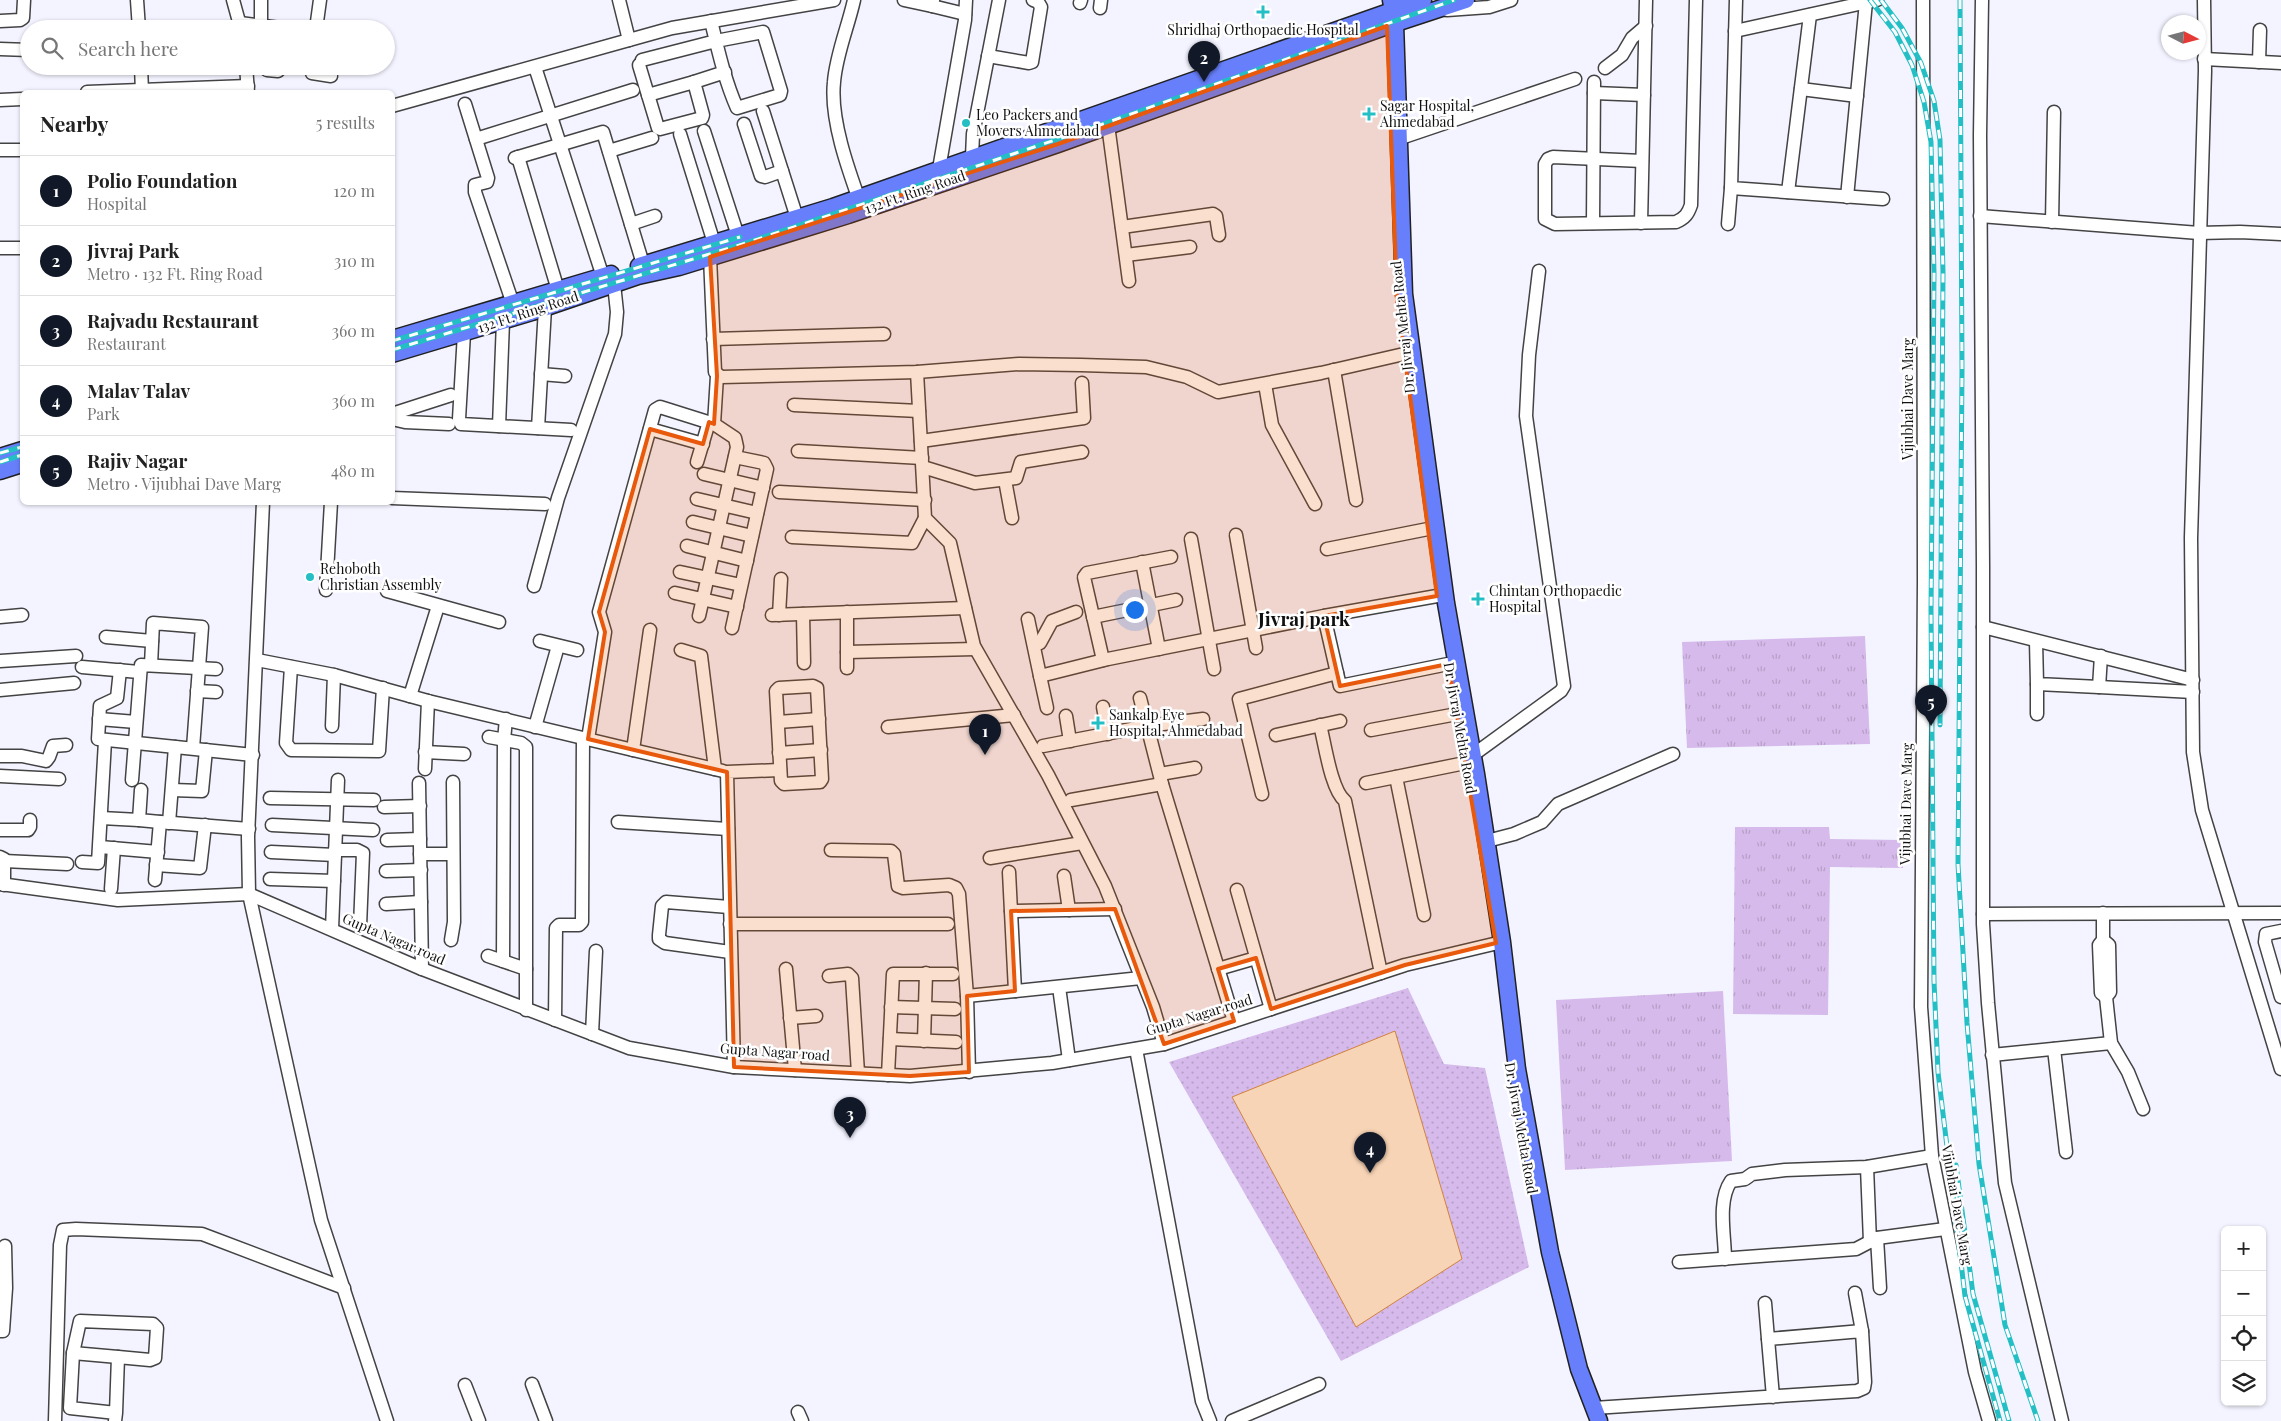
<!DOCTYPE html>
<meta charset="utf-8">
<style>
:root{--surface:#fff;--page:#f2f2f2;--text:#222;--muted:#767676;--line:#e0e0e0;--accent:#111827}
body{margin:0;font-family:"Playfair Display",serif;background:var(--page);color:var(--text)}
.controls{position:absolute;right:15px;bottom:15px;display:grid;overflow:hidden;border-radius:8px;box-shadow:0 1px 4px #0004}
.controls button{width:45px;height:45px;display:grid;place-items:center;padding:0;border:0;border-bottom:1px solid var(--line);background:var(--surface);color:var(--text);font:25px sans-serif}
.compass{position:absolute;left:2161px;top:15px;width:45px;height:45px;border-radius:50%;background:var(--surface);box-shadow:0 1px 4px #0004;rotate:96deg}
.you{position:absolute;left:1134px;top:609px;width:18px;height:18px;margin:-12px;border:4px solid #fff;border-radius:50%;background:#1a73e8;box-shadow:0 0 0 8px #1a73e833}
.badge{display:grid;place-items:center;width:32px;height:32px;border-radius:50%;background:var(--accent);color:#fff;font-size:16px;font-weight:700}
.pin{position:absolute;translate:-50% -41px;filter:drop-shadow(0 1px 2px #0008)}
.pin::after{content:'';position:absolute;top:26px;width:18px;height:15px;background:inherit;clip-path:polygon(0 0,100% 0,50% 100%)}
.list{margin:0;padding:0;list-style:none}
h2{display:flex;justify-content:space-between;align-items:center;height:65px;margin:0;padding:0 20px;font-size:21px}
h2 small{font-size:16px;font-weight:400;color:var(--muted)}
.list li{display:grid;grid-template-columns:32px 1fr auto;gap:15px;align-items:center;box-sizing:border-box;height:70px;padding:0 20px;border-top:1px solid var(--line)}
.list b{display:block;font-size:19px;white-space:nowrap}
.list p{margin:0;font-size:16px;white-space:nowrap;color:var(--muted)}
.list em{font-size:16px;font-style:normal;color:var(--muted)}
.icon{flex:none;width:28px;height:28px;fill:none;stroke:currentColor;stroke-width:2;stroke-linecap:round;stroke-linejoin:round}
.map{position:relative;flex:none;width:2281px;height:1421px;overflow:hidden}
.search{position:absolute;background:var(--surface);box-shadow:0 1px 4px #0004;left:20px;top:20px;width:375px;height:55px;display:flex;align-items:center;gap:12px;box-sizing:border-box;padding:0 18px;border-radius:28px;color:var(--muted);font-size:19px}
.panel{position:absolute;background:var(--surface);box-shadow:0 1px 4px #0004;left:20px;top:90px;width:375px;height:415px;border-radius:8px}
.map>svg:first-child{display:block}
</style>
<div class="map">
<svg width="2281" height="1421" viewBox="0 0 2281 1421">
<defs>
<pattern id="grass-tufts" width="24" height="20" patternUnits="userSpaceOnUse" patternTransform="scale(1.25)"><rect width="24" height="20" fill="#d6baeb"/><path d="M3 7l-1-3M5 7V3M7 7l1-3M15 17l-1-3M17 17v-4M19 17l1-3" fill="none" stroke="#b79fc8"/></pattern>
<pattern id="park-dots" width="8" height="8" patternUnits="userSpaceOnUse" patternTransform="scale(1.25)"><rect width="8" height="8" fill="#d6baeb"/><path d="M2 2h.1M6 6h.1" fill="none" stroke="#b79fc8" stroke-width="1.8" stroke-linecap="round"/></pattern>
</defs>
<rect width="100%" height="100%" fill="#f3f4ff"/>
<g fill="url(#grass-tufts)">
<polygon points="1865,636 1870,744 1687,748 1682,642"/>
<polygon points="1735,827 1829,827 1830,839 1903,840 1903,868 1830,867 1828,1015 1733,1014"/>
<polygon points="1723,991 1732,1161 1565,1170 1556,1000"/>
</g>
<polygon fill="url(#park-dots)" points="1408,988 1444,1064 1485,1068 1529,1267 1341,1361 1169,1062"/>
<polygon fill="#f8d4b6" stroke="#d1833b" points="1395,1031 1462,1259 1356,1327 1232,1097"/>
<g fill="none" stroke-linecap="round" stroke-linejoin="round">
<g stroke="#434343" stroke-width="15">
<g id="minor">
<polyline points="137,0 139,29"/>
<polyline points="233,0 241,29"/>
<polyline points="261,0 261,29"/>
<polyline points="619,0 629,40"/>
<path d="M 854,0 C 848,27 836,55 834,82 C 830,119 848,169 861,205"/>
<polyline points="904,0 932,6 933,0"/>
<polyline points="1736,0 1731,188 1883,199"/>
<polyline points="1923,0 1924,581 1921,1007 1932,1156 1975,1372 1989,1421"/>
<polyline points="1982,0 1980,135 1983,566 1983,924 1988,1003 2005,1183 2062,1421"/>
<polyline points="2204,0 2205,71 2191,538 2193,752 2202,810 2281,1069"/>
<polyline points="1080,3 1081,0"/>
<polyline points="932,6 965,14"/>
<polyline points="1100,8 1101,0"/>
<polyline points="1447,10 1489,7 1511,0"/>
<polyline points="0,21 20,20 23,18 24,0"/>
<polyline points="240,23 289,29"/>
<polyline points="316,29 320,0"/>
<polyline points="1735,31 1877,0"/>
<polyline points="0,49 29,50"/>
<polyline points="988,56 1029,63 1032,62 1041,7 1038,2 1033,0"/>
<polyline points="2204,59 2281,63"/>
<path d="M 642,60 L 716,41 L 763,32 L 781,91 L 780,95 L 737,108 C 725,81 718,50 711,21"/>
<polyline points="2259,62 2260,30"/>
<polyline points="639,65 658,128 660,129 702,118 703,115 694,82 725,72"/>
<polyline points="141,66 142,92"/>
<polyline points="246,66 248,92"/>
<polyline points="262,66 267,70 278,71"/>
<polyline points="310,66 312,73 331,76"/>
<polyline points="535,67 603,277"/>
<polyline points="1605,68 1622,55 1632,38 1646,26"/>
<polyline points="1801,89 1857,96"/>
<polyline points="87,92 248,86"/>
<polyline points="1594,93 1644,95"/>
<polyline points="648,95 694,82"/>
<polyline points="0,100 22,99"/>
<polyline points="465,104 488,178 487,182 475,185 475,192 513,304"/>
<polyline points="392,106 672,28 834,0"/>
<polyline points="763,111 797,218"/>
<polyline points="744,124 761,176 765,177 782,171"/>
<polyline points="1108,125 1129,281"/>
<polyline points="704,131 738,236"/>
<polyline points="680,134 714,243"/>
<polyline points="476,139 633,90"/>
<polyline points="1398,139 1575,79"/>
<polyline points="0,150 22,150"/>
<polyline points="609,151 652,138"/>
<polyline points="518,157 558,290"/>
<polyline points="972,157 973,134 999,0"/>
<polyline points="515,158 603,132 643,264"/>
<path d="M 1642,161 L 1553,157 L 1548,159 L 1545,164 L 1545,219 L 1555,224 L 1676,222 C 1685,218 1688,214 1691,205 L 1696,0"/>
<polyline points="939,169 965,20 966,0"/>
<polyline points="1788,192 1810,15"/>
<polyline points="1847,197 1866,2"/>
<polyline points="1980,216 2199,233 2240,232 2281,234"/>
<polyline points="2052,222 2054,112"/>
<polyline points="1593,223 1594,82"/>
<polyline points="1641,223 1646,0"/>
<polyline points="631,224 655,216"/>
<polyline points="1728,224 1731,188"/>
<polyline points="1122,227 1213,214 1216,216 1219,235"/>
<polyline points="0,248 22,248"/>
<polyline points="1126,255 1190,247"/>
<polyline points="710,257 715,372 721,377 917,372 1019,364 1081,365 1146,367 1187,377 1218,392 1321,373 1404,354"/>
<polyline points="464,333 459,419 461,424 571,430"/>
<polyline points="713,339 884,334"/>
<polyline points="1334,370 1356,500"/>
<polyline points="917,372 925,518 950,543 974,646 1048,775 1105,886 1153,1007 1164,1044"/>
<polyline points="541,374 565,376"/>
<polyline points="1265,384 1272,425 1315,504"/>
<polyline points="794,405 919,411"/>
<polyline points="392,414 451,395"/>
<polyline points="392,419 405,422 449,424"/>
<polyline points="499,426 503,321"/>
<polyline points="538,428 545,308"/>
<polyline points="650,429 703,444"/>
<polyline points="921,441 1084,418 1082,383"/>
<polyline points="798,451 922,458"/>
<polyline points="697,462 709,422"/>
<polyline points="923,467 975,483 1016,478 1021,462 1082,452"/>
<polyline points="704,474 763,488"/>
<polyline points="1005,480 1012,518"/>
<polyline points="779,492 925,500"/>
<polyline points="392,498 545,504"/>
<polyline points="697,499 757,513"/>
<polyline points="263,502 248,837 249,894 321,1220 387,1421"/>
<polyline points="693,522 752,536"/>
<polyline points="1236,535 1256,648"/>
<polyline points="792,537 912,543 925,518"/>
<polyline points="1191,539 1214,669"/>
<polyline points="687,546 747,561"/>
<polyline points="1327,549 1428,529"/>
<polyline points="1142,562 1159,649"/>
<polyline points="680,572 741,585"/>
<polyline points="534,586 558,498 615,334 617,312 614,284"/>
<polyline points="326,590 331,502"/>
<polyline points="387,591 499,622"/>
<polyline points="675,593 737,607"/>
<polyline points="847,612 847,668"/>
<polyline points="803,614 804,663"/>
<polyline points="772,615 965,608"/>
<polyline points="779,615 781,579"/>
<polyline points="699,616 737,447 735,438 714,424 717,376"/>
<polyline points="0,617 22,615"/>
<polyline points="1093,617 1176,600"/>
<polyline points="1028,619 1040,676 1108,659 1324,616"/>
<polyline points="1983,627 2193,680"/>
<polyline points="732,628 767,469 764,463 735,457"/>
<polyline points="106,637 152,641"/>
<polyline points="540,641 577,650"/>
<polyline points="2036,641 2037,684 2099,687 2101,656"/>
<polyline points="1034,645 1040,643 1052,621 1076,612"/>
<polyline points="681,650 701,656 715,769"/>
<polyline points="847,652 975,649"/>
<polyline points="257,660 334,675 428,701 633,750 650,630"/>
<polyline points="1103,660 1084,577 1087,573 1171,557"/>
<polyline points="0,661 76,656"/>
<polyline points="151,665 153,623 202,627 193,748"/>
<polyline points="82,667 139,672"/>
<polyline points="291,667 286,743 291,750 379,751 383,688"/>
<polyline points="120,670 117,698 100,706 98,739 253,755"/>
<polyline points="1337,673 1340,686 1448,664"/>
<polyline points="1040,676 1047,708"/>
<polyline points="2037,684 2037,714"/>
<polygon points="813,686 817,688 822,779 820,782 784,784 781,781 776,691 779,688"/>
<polyline points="2099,687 2193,692"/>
<polyline points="0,690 74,683"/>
<polyline points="197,691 216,692"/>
<polyline points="410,696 438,606"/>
<polyline points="1140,698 1162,784"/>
<polyline points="1103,707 1108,734"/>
<polyline points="1066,716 1070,741"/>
<polyline points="99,719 136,722"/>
<polyline points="778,722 819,719"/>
<path d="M 1320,725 C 1325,744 1331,790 1345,801 L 1381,973"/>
<polyline points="332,726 334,675"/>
<polyline points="535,727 558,646"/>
<polyline points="888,727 1014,715"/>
<polyline points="1371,730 1457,714"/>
<polyline points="1276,735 1340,721"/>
<polyline points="489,737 521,743 526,747 526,1010"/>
<polyline points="588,739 605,632 599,612 655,410 660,407 714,424"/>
<polyline points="1043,746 1147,726 1203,719"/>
<polyline points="633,750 723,771"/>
<polyline points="425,752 464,754"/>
<polyline points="779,753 821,750"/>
<polyline points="1473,755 1561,691 1564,686 1526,416 1529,355 1539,271"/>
<polyline points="0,756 22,756 46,761 49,757 53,746 66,745"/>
<polyline points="425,769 428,701"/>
<polyline points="1160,774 1195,768"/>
<polyline points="0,776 59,779"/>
<polyline points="1396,777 1424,915"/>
<polyline points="132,780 141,665 216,669"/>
<polyline points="419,783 422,969"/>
<polyline points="1366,783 1465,763"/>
<polyline points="141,790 139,820 160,822"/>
<polyline points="172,790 202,791 206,750"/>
<polyline points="1262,794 1239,699 1337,673 1324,616 1437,596"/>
<polyline points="270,798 374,800"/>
<polyline points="1071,800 1162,784 1234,1021"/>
<polyline points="384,807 420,806"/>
<polyline points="101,818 139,820"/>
<polyline points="618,822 728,829"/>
<polyline points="169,823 175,747"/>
<polyline points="272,825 373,830"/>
<polyline points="0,830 28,830 30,827 30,820"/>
<polyline points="387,840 420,839"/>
<polyline points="1487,841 1514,834 1542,822 1558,804 1673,754"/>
<polyline points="100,847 158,852"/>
<polyline points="335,850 357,850 363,853 360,926"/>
<polyline points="831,850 891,851 894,854 898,886 903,888 949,885 956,888 959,894 967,996 969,1072"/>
<polyline points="271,852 335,855"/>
<polyline points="420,854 453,854"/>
<polyline points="0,857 4,859 4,885"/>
<polyline points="990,858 1082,843"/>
<polyline points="4,861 67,864"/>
<polyline points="82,862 98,863 105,741"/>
<polyline points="156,865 200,868 205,825"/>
<polyline points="386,871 421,870"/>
<polyline points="1009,872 1015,991"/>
<polyline points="1064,876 1069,910"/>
<polyline points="270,879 334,881"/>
<polyline points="155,880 160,822 249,829"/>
<polyline points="0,884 118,900 249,894 422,969 629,1048 734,1067 910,1076 1052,1063 1164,1044 1405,965 1502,942"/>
<polyline points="111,889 114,848"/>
<polyline points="1237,890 1271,1009"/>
<polyline points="386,904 421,902"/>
<polyline points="729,907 666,902 662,906 659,935 659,939 665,943 730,952"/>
<polyline points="1011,911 1115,909"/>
<polyline points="2103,913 2103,940 2099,945 2101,993 2106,997"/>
<polyline points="1983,914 2281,913"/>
<polyline points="730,924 948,924"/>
<polyline points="332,929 338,780"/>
<polyline points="2281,931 2266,934 2265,942 2281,997"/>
<polyline points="451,940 454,922 453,782"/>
<polyline points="2103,940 2109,945 2110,992 2106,997 2111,1043 2128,1072 2143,1109"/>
<polyline points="488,956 526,969"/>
<polyline points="503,961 504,740 506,719"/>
<polyline points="786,969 795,1070"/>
<polyline points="1218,969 1256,958"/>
<polyline points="829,976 848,974 852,978 858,1073"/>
<polyline points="1059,987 1069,1060"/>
<polyline points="967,996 1141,978"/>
<polyline points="891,1007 955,1009"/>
<polyline points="790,1018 816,1016"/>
<polyline points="555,1020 556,928 559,925 579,925 582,922 583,738"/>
<polyline points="592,1034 596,951"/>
<polyline points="890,1039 956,1042"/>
<polyline points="924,1041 926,973"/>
<polyline points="1136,1049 1202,1401 1210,1421"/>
<polyline points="2054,1049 2066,1152"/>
<polyline points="1992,1055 2111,1043"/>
<polyline points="734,1067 727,772 780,770"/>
<polyline points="888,1075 893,974 953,974"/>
<polyline points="1867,1167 1870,1242"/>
<polyline points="1877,1238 1880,1288"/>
<path d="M 1725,1259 C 1725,1236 1717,1201 1731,1181 L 1745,1179 L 1752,1174 L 1785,1170 L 1867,1167 L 1932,1156"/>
<polyline points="1679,1262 1856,1249 1877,1238 1945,1229"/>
<polyline points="1855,1293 1862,1331"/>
<polyline points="1765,1303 1768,1339"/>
<polyline points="0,1331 3,1331 6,1288 5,1246"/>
<polyline points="73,1353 118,1357"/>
<polyline points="532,1384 546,1421"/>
<polyline points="465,1385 479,1421"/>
<polyline points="1594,1408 1857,1391 1864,1388 1865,1382 1862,1331 1768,1339 1773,1397"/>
<polyline points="798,1412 802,1421"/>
<polyline points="55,1421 60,1245 63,1230 76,1229 202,1234 344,1288"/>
<polyline points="115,1421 116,1413 118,1357 150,1360 155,1358 157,1328 153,1324 80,1321 73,1353 70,1408 116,1413"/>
<polyline points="1232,1421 1319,1384"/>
</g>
</g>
<g stroke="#212121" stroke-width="19">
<g id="major">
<polyline points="1391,0 1395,23 1404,294 1446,603 1476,774 1502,942 1517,1069 1550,1252 1579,1369 1599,1421"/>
<polyline points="639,266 833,207 1423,0"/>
<polyline points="392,339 611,274"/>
<polyline points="392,354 532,312 638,276 679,267 848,215 1058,144 1387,26 1466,0"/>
<polyline points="0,457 22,450"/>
<polyline points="0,471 22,464"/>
</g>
</g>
<use href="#minor" stroke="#fff" stroke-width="12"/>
<use href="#major" stroke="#677ffb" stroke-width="16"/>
<g stroke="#23bfc4" stroke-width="5">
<g id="rail">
<polyline points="1870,0 1895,32 1912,65 1924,102 1931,142 1934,274 1931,611 1934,981 1938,1072 1965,1296 2000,1421"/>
<polyline points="1881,0 1902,28 1921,63 1934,101 1940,140 1943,273 1940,725"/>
<polyline points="1960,0 1962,370 1958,864 1967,1023 1979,1164 2005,1325 2038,1421"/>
<polyline points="392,341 740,237"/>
<polyline points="392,350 746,243 1106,123 1454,0"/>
<polyline points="0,453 22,447"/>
<polyline points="0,462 22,455"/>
<polyline points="1956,1165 1973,1294 2009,1421"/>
</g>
</g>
<use href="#rail" stroke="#fff" stroke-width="3" stroke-dasharray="9" stroke-linecap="butt"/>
</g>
<path fill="#e8590c" fill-opacity="0.2" stroke="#e8590c" stroke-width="4" stroke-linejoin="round" d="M 1387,26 L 1397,299 L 1437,596 L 1324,616 L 1340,686 L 1448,664 L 1496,943 L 1405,965 L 1271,1009 L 1256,958 L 1218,969 L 1234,1021 L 1164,1044 L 1115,909 L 1011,911 L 1015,991 L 967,996 L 969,1072 L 910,1076 L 734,1067 L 727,772 L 588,739 L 605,632 L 599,612 L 650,429 L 703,444 L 709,422 L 714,424 L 717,376 L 710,257 L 1058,144 Z"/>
<g fill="#23bfc4" stroke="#fff" stroke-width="2">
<path d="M1260.5 4.5h5v5h5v5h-5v5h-5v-5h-5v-5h5z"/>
<path d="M1366.5 106.5h5v5h5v5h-5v5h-5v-5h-5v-5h5z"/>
<circle cx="966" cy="123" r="5"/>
<circle cx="310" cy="577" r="5"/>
<path d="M1475.5 591.5h5v5h5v5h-5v5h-5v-5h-5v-5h5z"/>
<path d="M1095.5 715.5h5v5h5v5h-5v5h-5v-5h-5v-5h5z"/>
</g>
<g text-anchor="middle" stroke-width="5" stroke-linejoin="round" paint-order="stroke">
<g font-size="14" fill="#101010" stroke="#fff" text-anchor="start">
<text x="1263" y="35" text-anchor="middle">Shridhaj Orthopaedic Hospital</text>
<text x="1380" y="111">Sagar Hospital,<tspan x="1380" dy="16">Ahmedabad</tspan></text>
<text x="976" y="120">Leo Packers and<tspan x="976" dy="16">Movers Ahmedabad</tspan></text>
<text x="320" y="574">Rehoboth<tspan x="320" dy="16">Christian Assembly</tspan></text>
<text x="1489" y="596">Chintan Orthopaedic<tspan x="1489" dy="16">Hospital</tspan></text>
<text x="1109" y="720">Sankalp Eye<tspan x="1109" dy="16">Hospital, Ahmedabad</tspan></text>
</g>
<g font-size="14" fill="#101010" stroke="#fff">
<text transform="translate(915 192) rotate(-19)" y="5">132 Ft. Ring Road</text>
<text transform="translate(528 312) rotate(-18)" y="5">132 Ft. Ring Road</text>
<text transform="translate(1403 327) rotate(-96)" y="5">Dr. Jivraj Mehta Road</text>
<text transform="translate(1908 399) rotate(-90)" y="5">Vijubhai Dave Marg</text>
<text transform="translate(1460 728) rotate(80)" y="5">Dr. Jivraj Mehta Road</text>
<text transform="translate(1906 804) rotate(-89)" y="5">Vijubhai Dave Marg</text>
<text transform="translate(394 939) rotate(23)" y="5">Gupta Nagar road</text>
<text transform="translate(1199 1015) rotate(-17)" y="5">Gupta Nagar road</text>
<text transform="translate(775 1052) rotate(4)" y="5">Gupta Nagar road</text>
<text transform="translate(1521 1128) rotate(80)" y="5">Dr. Jivraj Mehta Road</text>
<text transform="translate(1957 1205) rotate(80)" y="5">Vijubhai Dave Marg</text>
</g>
<g font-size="19" font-weight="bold" fill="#101010" stroke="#fff">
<text x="1304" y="626">Jivraj park</text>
</g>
</g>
</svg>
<div class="controls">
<button>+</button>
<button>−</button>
<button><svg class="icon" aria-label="locate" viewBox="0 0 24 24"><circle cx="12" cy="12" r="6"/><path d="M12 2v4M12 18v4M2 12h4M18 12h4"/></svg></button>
<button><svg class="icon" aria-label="layers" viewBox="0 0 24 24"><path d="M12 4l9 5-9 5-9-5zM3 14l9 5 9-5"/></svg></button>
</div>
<svg class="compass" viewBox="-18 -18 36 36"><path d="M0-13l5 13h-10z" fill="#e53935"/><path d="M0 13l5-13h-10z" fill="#767676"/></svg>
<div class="you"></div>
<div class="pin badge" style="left:985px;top:755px">1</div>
<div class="pin badge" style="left:1204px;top:82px">2</div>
<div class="pin badge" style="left:850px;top:1138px">3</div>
<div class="pin badge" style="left:1370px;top:1173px">4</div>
<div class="pin badge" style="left:1931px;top:726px">5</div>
<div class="search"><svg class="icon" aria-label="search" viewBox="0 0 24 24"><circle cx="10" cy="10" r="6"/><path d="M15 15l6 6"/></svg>Search here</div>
<section class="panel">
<h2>Nearby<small>5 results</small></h2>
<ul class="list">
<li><span class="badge">1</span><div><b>Polio Foundation</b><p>Hospital</p></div><em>120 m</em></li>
<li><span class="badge">2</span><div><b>Jivraj Park</b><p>Metro · 132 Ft. Ring Road</p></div><em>310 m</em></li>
<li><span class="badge">3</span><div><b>Rajvadu Restaurant</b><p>Restaurant</p></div><em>360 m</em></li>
<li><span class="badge">4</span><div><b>Malav Talav</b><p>Park</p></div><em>360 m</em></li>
<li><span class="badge">5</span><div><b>Rajiv Nagar</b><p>Metro · Vijubhai Dave Marg</p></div><em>480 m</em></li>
</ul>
</section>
</div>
